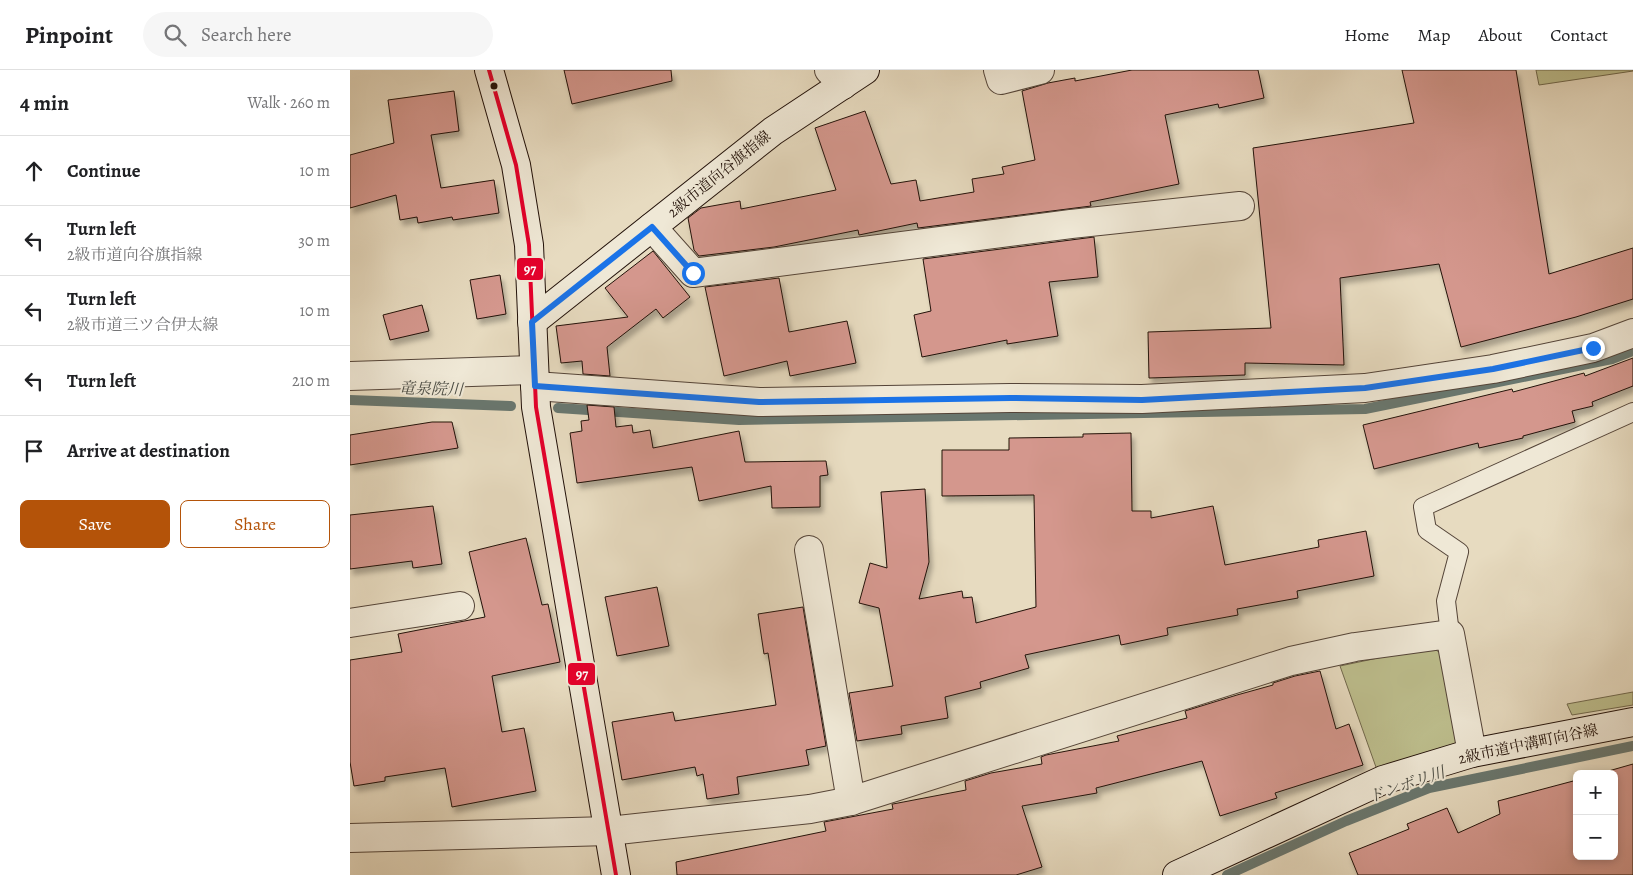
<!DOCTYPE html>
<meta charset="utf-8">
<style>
:root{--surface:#fff;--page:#f6f6f6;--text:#202124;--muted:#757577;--line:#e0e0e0;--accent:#b45309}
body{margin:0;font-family:Alegreya,"Noto Serif JP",serif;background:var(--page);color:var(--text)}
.controls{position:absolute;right:15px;bottom:15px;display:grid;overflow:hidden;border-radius:8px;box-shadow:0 2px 8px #0003}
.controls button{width:45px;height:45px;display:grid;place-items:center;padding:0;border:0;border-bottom:1px solid var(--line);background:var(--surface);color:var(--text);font:25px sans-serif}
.stop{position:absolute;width:15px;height:15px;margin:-11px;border:4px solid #1a73e8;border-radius:50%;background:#fff}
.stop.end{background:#1a73e8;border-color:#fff;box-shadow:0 1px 5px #0008}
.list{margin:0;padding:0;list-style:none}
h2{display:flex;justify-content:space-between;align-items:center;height:65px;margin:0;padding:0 20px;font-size:21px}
h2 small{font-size:16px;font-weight:400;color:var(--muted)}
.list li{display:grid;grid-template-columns:32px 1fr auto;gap:15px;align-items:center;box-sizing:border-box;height:70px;padding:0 20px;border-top:1px solid var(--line)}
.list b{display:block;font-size:19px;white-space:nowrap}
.list p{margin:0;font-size:16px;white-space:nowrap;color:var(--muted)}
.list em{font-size:16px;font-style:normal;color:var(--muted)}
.actions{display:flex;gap:10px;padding:15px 20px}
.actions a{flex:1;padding:11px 0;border:1px solid var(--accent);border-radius:8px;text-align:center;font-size:18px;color:var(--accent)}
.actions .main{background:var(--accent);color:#fff}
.icon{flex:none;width:28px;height:28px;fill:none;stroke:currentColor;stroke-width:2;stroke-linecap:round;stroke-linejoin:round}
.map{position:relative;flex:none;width:1283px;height:805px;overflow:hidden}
header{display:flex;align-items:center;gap:30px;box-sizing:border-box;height:70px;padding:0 25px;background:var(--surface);border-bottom:1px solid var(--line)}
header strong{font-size:24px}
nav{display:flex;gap:28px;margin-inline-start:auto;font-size:18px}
.search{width:350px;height:45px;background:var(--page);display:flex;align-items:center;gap:12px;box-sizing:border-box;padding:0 18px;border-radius:28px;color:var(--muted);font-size:19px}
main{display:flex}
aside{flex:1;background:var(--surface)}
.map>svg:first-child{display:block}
</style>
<header>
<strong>Pinpoint</strong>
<div class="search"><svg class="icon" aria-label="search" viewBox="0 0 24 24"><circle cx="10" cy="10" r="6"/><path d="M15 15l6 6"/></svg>Search here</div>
<nav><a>Home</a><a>Map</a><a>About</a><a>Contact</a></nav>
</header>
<main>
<aside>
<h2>4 min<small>Walk · 260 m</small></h2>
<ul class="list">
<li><svg class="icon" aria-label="ahead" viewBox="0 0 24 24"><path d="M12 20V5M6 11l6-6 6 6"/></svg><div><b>Continue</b></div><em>10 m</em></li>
<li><svg class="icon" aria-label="left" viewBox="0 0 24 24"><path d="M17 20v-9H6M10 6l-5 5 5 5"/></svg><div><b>Turn left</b><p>2級市道向谷旗指線</p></div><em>30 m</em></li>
<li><svg class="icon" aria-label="left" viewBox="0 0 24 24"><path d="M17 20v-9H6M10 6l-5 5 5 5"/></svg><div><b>Turn left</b><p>2級市道三ツ合伊太線</p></div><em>10 m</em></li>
<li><svg class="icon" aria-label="left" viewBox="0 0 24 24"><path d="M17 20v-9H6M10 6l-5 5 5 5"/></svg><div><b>Turn left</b></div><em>210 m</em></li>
<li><svg class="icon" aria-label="arrive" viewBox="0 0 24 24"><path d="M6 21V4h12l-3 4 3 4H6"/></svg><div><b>Arrive at destination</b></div></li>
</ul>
<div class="actions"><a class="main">Save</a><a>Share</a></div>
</aside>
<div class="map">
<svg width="1283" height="805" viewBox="0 0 1283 805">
<defs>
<filter id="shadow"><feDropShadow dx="3" dy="5.5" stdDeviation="2.5" flood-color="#0004"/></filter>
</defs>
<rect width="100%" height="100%" fill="#e7dbc0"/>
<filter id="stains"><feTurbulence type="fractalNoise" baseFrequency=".004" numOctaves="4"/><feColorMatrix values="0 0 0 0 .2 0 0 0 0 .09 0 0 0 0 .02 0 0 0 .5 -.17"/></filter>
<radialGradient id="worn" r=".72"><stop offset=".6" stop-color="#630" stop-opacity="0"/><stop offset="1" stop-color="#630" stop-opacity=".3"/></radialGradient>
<g fill="#bdbe8d" stroke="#70684c">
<polygon points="1186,0 1283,0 1283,1 1189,15"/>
<polygon points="1080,577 1093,584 1109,666 1102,679 1027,700 990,596"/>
<polygon points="1283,622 1283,635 1222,645 1217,634"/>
</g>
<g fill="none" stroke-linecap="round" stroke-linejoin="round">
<g stroke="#69776f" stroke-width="10">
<polyline points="0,330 161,336"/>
<polyline points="208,338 389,350 1015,339 1262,289 1283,281"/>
<polyline points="877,805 996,751 1079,718 1283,676"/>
</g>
</g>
<g fill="#d4978d" stroke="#23120a" filter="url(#shadow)">
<polygon points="214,0 321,0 322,11 222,34"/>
<polygon points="782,0 908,0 914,28 869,38 868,34 815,45 829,114 740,132 741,136 568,158 567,153 509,165 508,160 424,177 349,186 344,180 338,148 351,138 390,131 391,139 486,120 465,58 515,41 541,114 566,110 570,131 624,122 622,109 654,104 652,97 685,90 672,21 698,13 725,8 725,11"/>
<polygon points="1052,0 1166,0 1199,204 1283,178 1283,229 1226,247 1111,277 1089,194 990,208 994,295 895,293 895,305 799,308 798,262 921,258 903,78 1064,53"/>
<polygon points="104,21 109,61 81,65 91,118 144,110 149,143 103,150 102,147 68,153 67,147 50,150 46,125 0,138 0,85 44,73 38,30"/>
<polygon points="744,167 748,207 699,212 708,266 657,274 657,270 572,287 564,245 581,241 573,189"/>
<polygon points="303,181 340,227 313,248 306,239 257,277 260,306 233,304 232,291 211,293 206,256 278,247 255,218"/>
<polygon points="150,205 156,244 127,249 120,210"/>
<polygon points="429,208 439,262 497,251 506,293 440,306 437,291 374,306 355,217"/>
<polygon points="72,235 79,261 40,270 33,245"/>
<polygon points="1283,288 1283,316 1242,332 1243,336 1222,341 1225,352 1173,366 1173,368 1129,378 1128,373 1024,399 1013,355 1162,319 1163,322 1234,303 1235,306"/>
<polygon points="237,335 264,337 266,357 282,355 283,363 300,360 303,378 389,361 395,392 476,391 478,405 470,406 470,437 422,438 421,416 349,431 342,397 227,413 220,363 232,361 231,351 239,350"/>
<polygon points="82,352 102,352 108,378 0,395 0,365"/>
<polygon points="781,363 782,441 801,441 801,448 863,436 875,495 969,477 968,470 1016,461 1024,506 947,521 948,528 887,539 888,545 817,558 818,565 771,575 769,565 675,585 679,598 630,612 631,618 595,627 598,648 551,656 552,664 507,671 499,623 543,616 529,538 509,533 520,493 537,498 531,422 575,419 579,492 569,529 612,521 613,528 622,527 626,553 686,537 684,425 592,426 592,380 659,380 659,368 733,367 733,364"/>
<polygon points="83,436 92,494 63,498 62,491 0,499 0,445"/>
<polygon points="176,468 192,535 198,534 210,592 142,606 152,662 174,658 186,721 102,737 95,698 35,707 35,711 4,716 0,692 0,590 52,582 48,564 135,547 119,482"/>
<polygon points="307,517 319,576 267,586 255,527"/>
<polygon points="453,537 476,676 456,680 459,695 387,707 389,724 357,729 353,704 347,706 345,697 272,710 262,652 323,642 325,651 426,635 418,583 414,584 408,544"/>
<polygon points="970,601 986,659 999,654 1013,695 925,723 927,728 870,746 852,691 746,718 747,723 672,736 692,797 666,805 327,805 326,792 476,761 474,752 543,739 542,734 543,734 616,720 615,711 641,703 692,694 691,687 696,685 769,671 767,666 837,648 835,641 887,625 923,615 923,613 945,606"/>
<polygon points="1283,694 1283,805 1008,805 999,783 1059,759 1057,754 1097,738 1108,763 1150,744 1148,731 1227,710 1227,786 1264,786 1264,704 1248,704"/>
</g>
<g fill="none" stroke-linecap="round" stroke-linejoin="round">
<g stroke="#544438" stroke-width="20">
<polyline id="lane" points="1100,564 1096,531 1109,482 1077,460 1073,437 1283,342"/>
</g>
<g stroke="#544438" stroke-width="30">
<g id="street">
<polyline points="479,0 493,15"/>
<polyline points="648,0 651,10 690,0"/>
<polyline points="302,157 343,203 721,154 890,136"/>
<polyline points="0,306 184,300"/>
<polyline points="185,316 409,332 660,328 792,329 1015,318 1143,299 1243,278 1283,263"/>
<polyline points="459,480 501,731"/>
<polyline points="0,553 110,536"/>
<polyline points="0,768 259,761 460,739 501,731 941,591 1005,577 1100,564 1122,683"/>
</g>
</g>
<g stroke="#23120a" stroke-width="30">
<g id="secondary">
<polyline points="139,0 166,95 179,175 186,337 266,805"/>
<polyline points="182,252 423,61 515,0"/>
<polyline points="827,805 1033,710 1122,683 1283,652"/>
</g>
</g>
<use href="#lane" stroke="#efe8d6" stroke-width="18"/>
<use href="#street" stroke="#efe8d6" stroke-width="28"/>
<use href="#secondary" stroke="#efe8d6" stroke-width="28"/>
<g stroke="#efe8d6" stroke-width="8">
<polyline id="bus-1" points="139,0 166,95 179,175 186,337 266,805"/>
</g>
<use href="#bus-1" stroke="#e4002b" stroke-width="4"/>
</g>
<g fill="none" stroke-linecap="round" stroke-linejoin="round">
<polyline stroke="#1a73e8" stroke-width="6" points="343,203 302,157 182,252 185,316 409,332 660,328 792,330 1015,318 1143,299 1243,278"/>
</g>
<circle fill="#23120a" stroke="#efe8d6" stroke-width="2" cx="144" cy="16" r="4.5"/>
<g text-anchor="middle" stroke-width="4" stroke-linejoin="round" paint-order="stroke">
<g font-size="15" fill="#23120a" stroke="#efe8d6">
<text transform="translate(369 104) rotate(-39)" y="5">2級市道向谷旗指線</text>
<text transform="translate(1178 674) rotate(-12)" y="5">2級市道中溝町向谷線</text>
</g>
<g font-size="16" font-style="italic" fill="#4c4d45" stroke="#efe8d6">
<text transform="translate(81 318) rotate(2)" y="6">竜泉院川</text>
<text transform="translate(1056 714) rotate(-19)" y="6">ドンボリ川</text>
</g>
</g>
<g stroke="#efe8d6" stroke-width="2">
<rect x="166" y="187" width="28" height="24" rx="5" fill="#e4002b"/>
<rect x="217" y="592" width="29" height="24" rx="5" fill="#e4002b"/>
</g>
<g font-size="14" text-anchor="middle" font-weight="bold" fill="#fff">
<text x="180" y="204">97</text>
<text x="232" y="609">97</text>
</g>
<rect width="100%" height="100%" filter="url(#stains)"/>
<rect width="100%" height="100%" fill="url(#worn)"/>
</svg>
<div class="controls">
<button>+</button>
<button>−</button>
</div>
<div class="stop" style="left:343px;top:203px"></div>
<div class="stop end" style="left:1243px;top:278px"></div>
</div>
</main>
